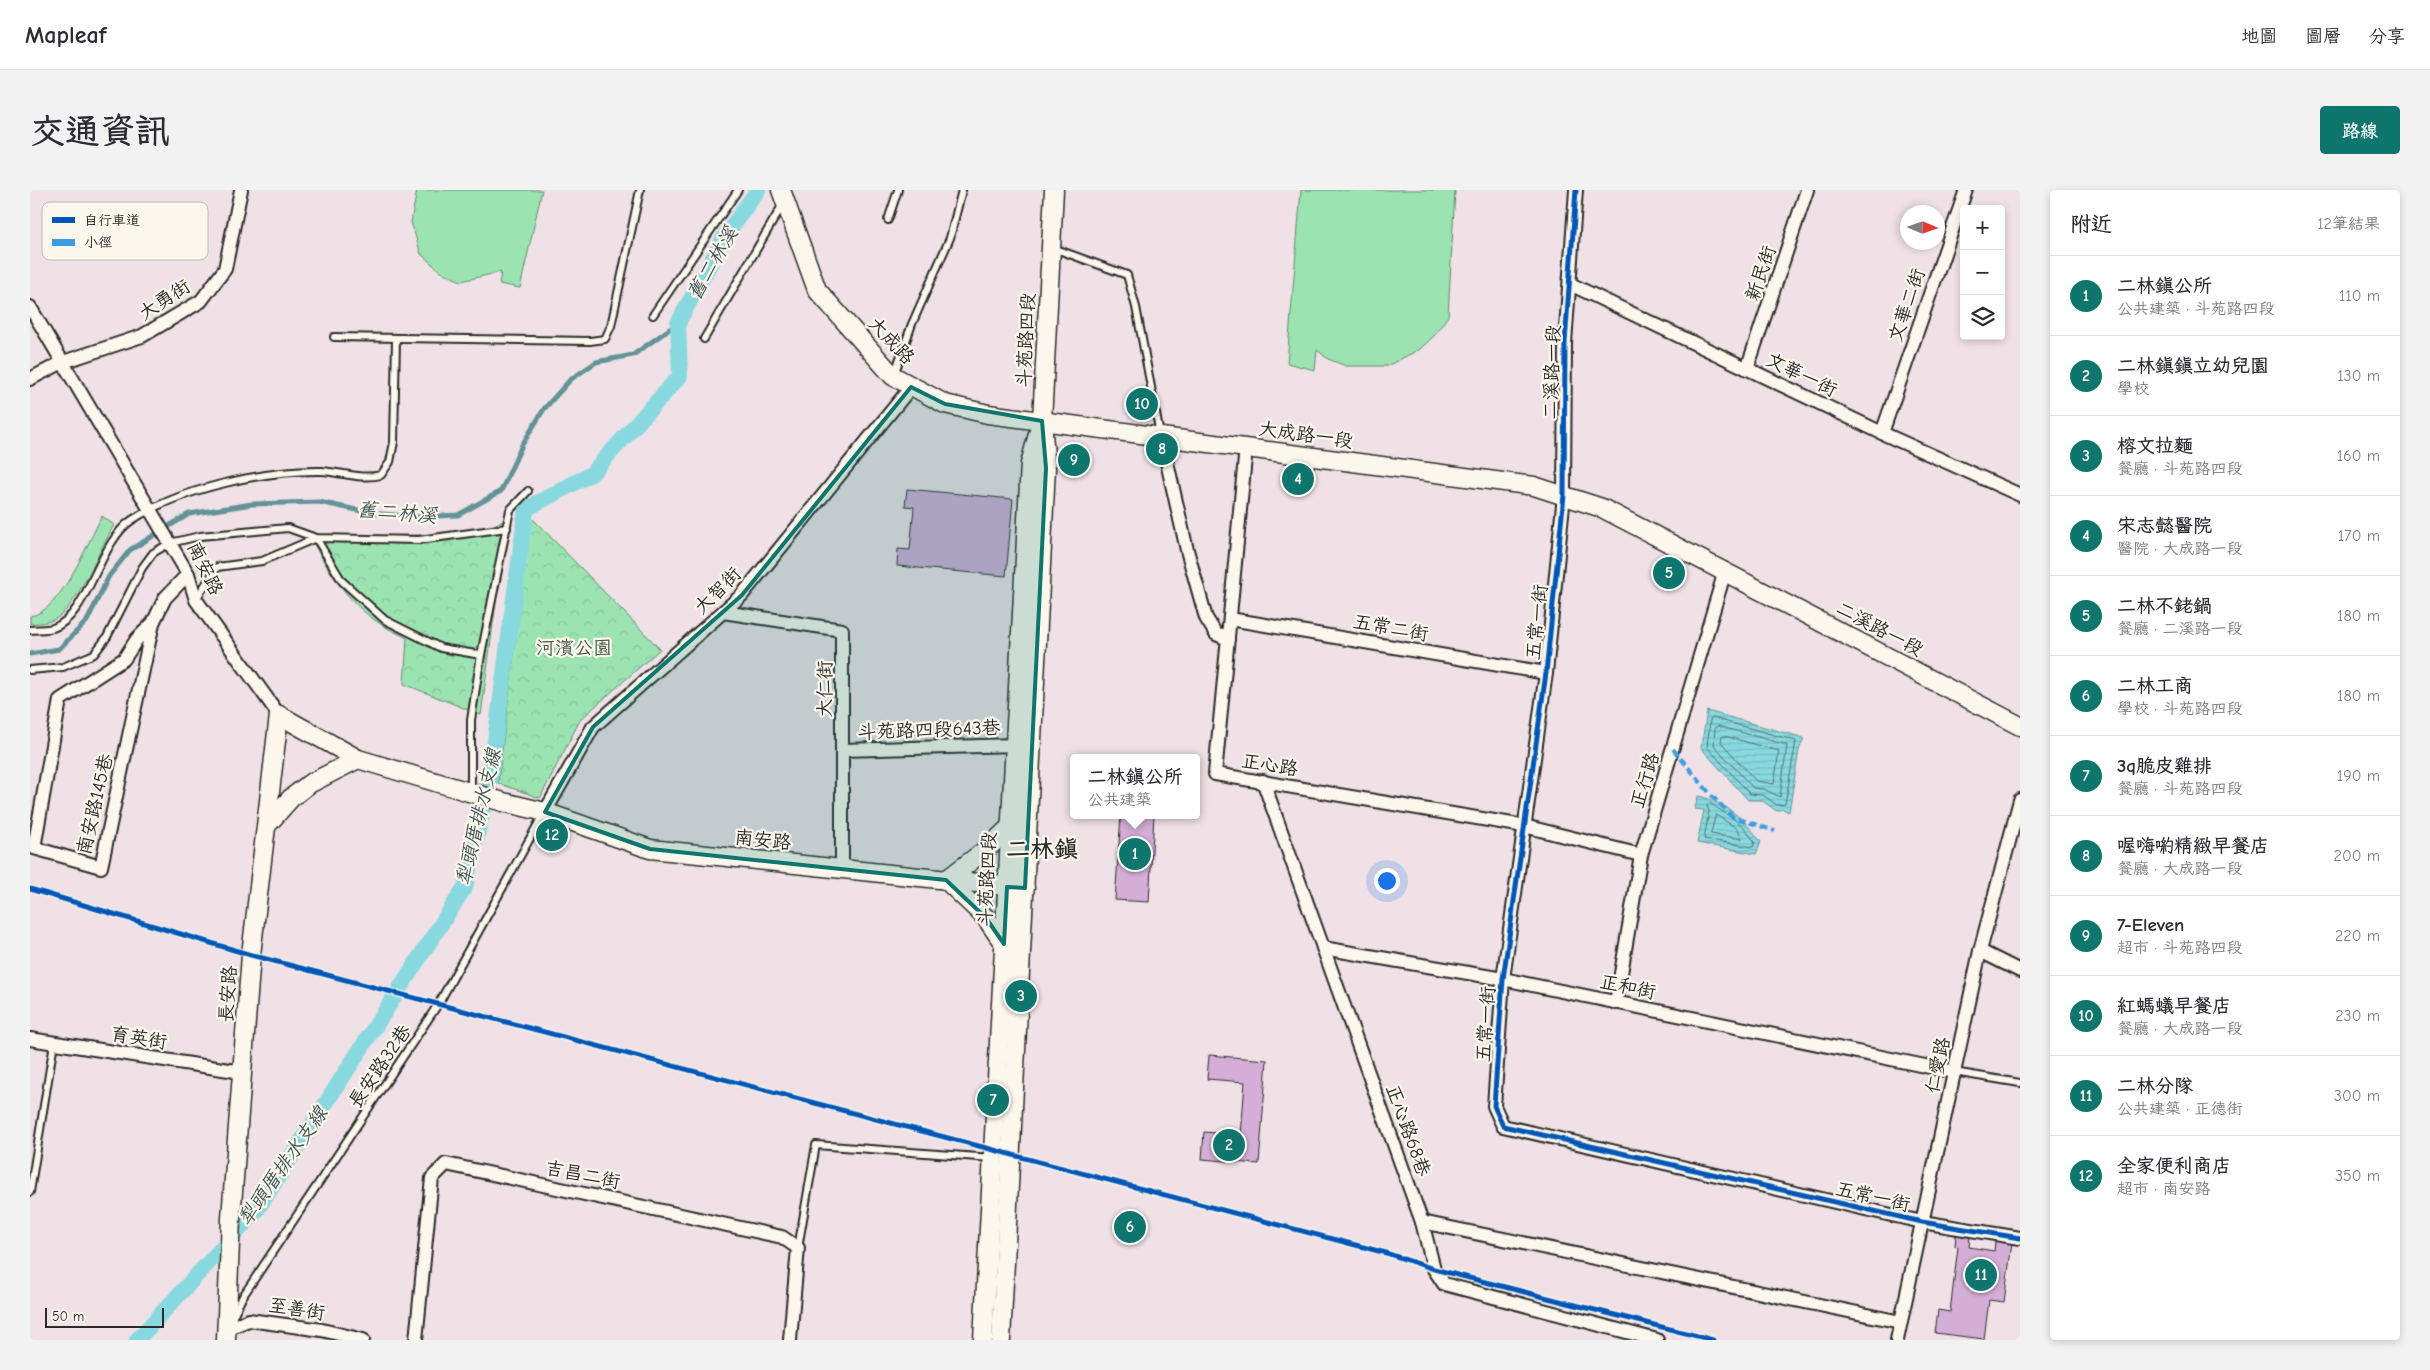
<!DOCTYPE html>
<html lang="zh-TW">
<meta charset="utf-8">
<style>
:root{--surface:#fff;--page:#f2f2f3;--text:#2b2b33;--muted:#7c7c81;--line:#e1e1e2;--accent:#0f766e}
body{margin:0;font-family:"Comic Neue","LXGW WenKai TC",sans-serif;background:var(--page);color:var(--text)}
.controls{position:absolute;right:15px;top:15px;display:grid;overflow:hidden;border-radius:5px;box-shadow:0 2px 8px #0003}
.controls button{width:45px;height:45px;display:grid;place-items:center;padding:0;border:0;border-bottom:1px solid var(--line);background:var(--surface);color:var(--text);font:25px sans-serif}
.compass{position:absolute;left:1870px;top:15px;width:45px;height:45px;border-radius:50%;background:var(--surface);box-shadow:0 2px 8px #0003;rotate:92deg}
.scale{position:absolute;left:15px;bottom:12px;width:119px;box-sizing:border-box;padding-left:5px;border:2px solid #2b2b2b;border-top:0;font-size:14px;line-height:18px;white-space:nowrap;color:#2b2b2b;-webkit-text-stroke:4px #fbf7ec;paint-order:stroke}
.you{position:absolute;left:1356px;top:690px;width:18px;height:18px;margin:-12px;border:4px solid #fff;border-radius:50%;background:#1a73e8;box-shadow:0 0 0 8px #1a73e833}
.badge{display:grid;place-items:center;width:32px;height:32px;border-radius:50%;background:var(--accent);color:#fff;font-size:16px;font-weight:700}
.pin{position:absolute;translate:-50% -50%;border:2px solid #fff;box-shadow:0 1px 5px #0006}
.popup{position:absolute;left:1040px;top:564px;width:130px;height:65px;box-sizing:border-box;display:grid;place-content:center;border-radius:5px;background:var(--surface);filter:drop-shadow(0 1px 4px #0005);font-size:16px;white-space:nowrap;color:var(--muted)}
.popup b{font-size:19px;color:var(--text)}
.popup::after{content:'';position:absolute;left:50%;top:100%;margin-left:-10px;border:10px solid transparent;border-top-color:var(--surface)}
.list{margin:0;padding:0;list-style:none}
h2{display:flex;justify-content:space-between;align-items:center;height:65px;margin:0;padding:0 20px;font-size:21px}
h2 small{font-size:16px;font-weight:400;color:var(--muted)}
.list li{display:grid;grid-template-columns:32px 1fr auto;gap:15px;align-items:center;box-sizing:border-box;height:80px;padding:0 20px;border-top:1px solid var(--line)}
.list b{display:block;font-size:19px;white-space:nowrap}
.list p{margin:0;font-size:16px;white-space:nowrap;color:var(--muted)}
.list em{font-size:16px;font-style:normal;color:var(--muted)}
.icon{flex:none;width:28px;height:28px;fill:none;stroke:currentColor;stroke-width:2;stroke-linecap:round;stroke-linejoin:round}
.map{position:relative;flex:none;width:1990px;height:1150px;overflow:hidden;border-radius:5px}
header{display:flex;align-items:center;gap:30px;box-sizing:border-box;height:70px;padding:0 25px;background:var(--surface);border-bottom:1px solid var(--line)}
header strong{font-size:24px}
nav{display:flex;gap:28px;margin-inline-start:auto;font-size:18px}
.intro{display:flex;align-items:center;justify-content:space-between;box-sizing:border-box;height:120px;padding:0 30px}
h1{margin:0;font-size:35px}
.button{padding:12px 22px;border-radius:5px;background:var(--accent);color:#fff;font-size:18px;font-weight:700}
main{display:flex;gap:30px;padding:0 30px}
aside{flex:1;background:var(--surface);border-radius:5px;box-shadow:0 2px 8px #0003}
.map>svg:first-child{display:block}
</style>
<header>
<strong>Mapleaf</strong>
<nav><a>地圖</a><a>圖層</a><a>分享</a></nav>
</header>
<div class="intro"><h1>交通資訊</h1><a class="button">路線</a></div>
<main>
<div class="map">
<svg width="1990" height="1150" viewBox="0 0 1990 1150">
<defs>
<pattern id="forest-crowns" width="20" height="18" patternUnits="userSpaceOnUse" patternTransform="scale(1.25)"><rect width="20" height="18" fill="#9be4b2"/><path d="M2 6a3 3 0 1 1 6 0M12 15a3 3 0 1 1 6 0" fill="none" stroke="#86c499"/></pattern>
<pattern id="water-rules" width="6" height="5" patternUnits="userSpaceOnUse" patternTransform="scale(1.25)"><rect width="6" height="5" fill="#88d9df"/><path d="M0 2.5h6" fill="none" stroke="#76bac0"/></pattern>
</defs>
<rect width="100%" height="100%" fill="#efe1e6"/>
<filter id="ink" filterUnits="userSpaceOnUse"><feTurbulence type="fractalNoise" baseFrequency=".02" numOctaves="2"/><feDisplacementMap in="SourceGraphic" scale="10" xChannelSelector="R" yChannelSelector="G"/><feConvolveMatrix kernelMatrix="1 2 1 2 8 2 1 2 1" color-interpolation-filters="sRGB"/></filter>
<g filter="url(#ink)">
<g fill="#9be4b2" stroke="#63886e">
<polygon points="387,0 512,0 490,98 469,94 471,82 431,91 411,82 391,64 381,32"/>
<polygon points="1271,0 1425,0 1418,126 1404,146 1390,159 1357,176 1316,176 1298,169 1287,160 1285,180 1257,173"/>
<path d="M 72,326 L 84,335 C 70,359 48,414 27,428 C 19,433 8,433 0,434 L 0,426 C 30,423 58,352 72,326 Z"/>
</g>
<g fill="url(#forest-crowns)" stroke="#63886e">
<polygon points="501,327 630,459 550,530 510,608 468,593"/>
<path d="M 477,329 L 451,525 L 374,494 L 377,448 C 368,443 357,439 349,433 C 318,413 297,379 280,347 L 444,344 Z"/>
</g>
<g fill="url(#water-rules)" stroke="#639397">
<polygon points="1677,521 1774,548 1769,560 1759,622 1753,619 1747,621 1731,610 1718,610 1671,558"/>
<path d="M 1668,606 C 1696,612 1714,629 1731,652 L 1726,664 L 1667,653 L 1674,620 L 1665,619 Z"/>
</g>
<g fill="none" stroke-linecap="round" stroke-linejoin="round">
<g stroke="#507173" stroke-width="1">
<polygon points="1683,528 1766,551 1755,614 1747,615 1733,605 1720,604 1677,557 1680,530"/>
<polygon points="1688,536 1757,555 1750,607 1734,599 1723,598 1684,555 1685,538"/>
<polygon points="1694,546 1749,561 1744,594 1726,591 1691,552 1692,547"/>
<polygon points="1680,613 1712,635 1725,652 1723,657 1674,649 1679,621 1677,616"/>
<polygon points="1686,625 1708,639 1712,649 1681,644"/>
</g>
<polyline stroke="#639397" stroke-width="5" points="0,464 29,459 57,431 79,386 100,360 159,324 222,314 289,312 341,323 385,327 428,325 471,301 492,255 514,219 540,190 566,172 603,165 648,133"/>
<polyline stroke="#88d9df" stroke-width="16" points="107,1150 227,1020 435,697 460,589 496,319 561,284 650,186 648,133 695,46 728,0"/>
</g>
<g fill="#d4aed7" stroke="#2b2b2b">
<polygon points="877,299 983,309 976,386 867,376 868,359 880,360 884,317 875,316"/>
<polygon points="1091,625 1124,625 1119,712 1085,710"/>
<polygon points="1179,865 1237,870 1229,974 1172,969 1174,942 1211,945 1215,892 1177,889"/>
<polygon points="1926,1045 1940,1047 1939,1057 1964,1061 1965,1051 1982,1053 1974,1112 1959,1110 1954,1149 1905,1143 1908,1120 1920,1122 1928,1057 1925,1056"/>
</g>
<g fill="none" stroke-linecap="round" stroke-linejoin="round">
<g stroke="#2b2b2b" stroke-width="10">
<g id="lane">
<polyline points="858,30 868,0"/>
<polyline points="1023,58 1097,85 1106,117 1130,245"/>
<polyline points="623,125 708,0"/>
<polyline points="304,147 560,151 575,149 581,136 610,0"/>
<polyline points="674,149 753,14"/>
<polyline points="864,185 882,134 920,48 932,0"/>
<polyline points="166,409 187,377 232,371 286,348 312,391 355,430 411,458 451,465 441,530 441,600"/>
<path d="M 0,440 C 7,439 16,440 23,438 C 59,426 68,352 102,330 C 149,299 235,280 291,281 C 311,282 331,290 351,285 L 360,272 L 364,252 L 366,149"/>
<polyline points="451,465 480,320 498,301"/>
<polyline points="0,480 33,477 64,464 77,447 112,378 123,363 140,353 170,346 258,338 286,348 389,350 477,338"/>
<polyline points="1924,882 1990,893"/>
<polyline points="0,1002 24,853"/>
<polyline points="768,1058 786,955 962,968"/>
<polyline points="203,1126 213,1106 409,813 514,623"/>
</g>
</g>
<g stroke="#2b2b2b" stroke-width="16">
<g id="street">
<polyline points="1546,0 1535,153 1534,305 1516,483 1473,789 1464,916 1473,936 1892,1032 1990,1048"/>
<polyline points="1540,94 1852,243 1990,305"/>
<polyline points="0,117 158,384 166,410 249,525"/>
<polyline points="1717,179 1777,0"/>
<polyline points="0,189 33,172 112,146 171,111 195,79 211,0"/>
<polyline points="1852,243 1936,0"/>
<polyline points="1131,246 1157,360 1176,428 1186,444 1198,449"/>
<polyline points="1216,257 1185,584 1494,636 1611,665"/>
<polyline points="693,422 812,440 812,678"/>
<polyline points="1200,429 1516,483"/>
<polyline points="123,433 107,449 94,469 30,510 4,658 71,677 123,433 135,408 158,384"/>
<polyline points="813,560 986,555"/>
<polyline points="1233,591 1392,1032 1404,1079 1414,1094 1627,1150"/>
<polyline points="515,622 563,537 712,405 881,197"/>
<polyline points="1293,758 1473,789 1924,882"/>
<polyline points="1950,761 1990,781"/>
<polyline points="1586,813 1611,665 1695,381"/>
<polyline points="0,849 212,882"/>
<polyline points="1392,1032 1871,1132"/>
<polyline points="196,1139 219,1130 292,1140 333,1150"/>
<polyline points="386,1150 402,988 416,974 752,1047 768,1058 760,1150"/>
<polyline points="1867,1150 1950,761 1990,610"/>
</g>
</g>
<g stroke="#2b2b2b" stroke-width="21">
<g id="secondary">
<polyline points="751,0 787,100 863,186 915,214 958,224 1504,296 1572,318 1990,536"/>
<polyline points="237,635 261,608 279,594 328,569"/>
<polyline points="974,754 956,728 916,690 958,658 981,636"/>
<polyline points="196,1150 201,1028 221,765 249,525 328,569 473,612 515,622 620,659 995,698"/>
<polyline points="953,1150 1000,274 1008,244"/>
<polyline points="971,1150 1016,278 1012,231 1024,0"/>
</g>
</g>
<use href="#lane" stroke="#fbf7ec" stroke-width="6"/>
<use href="#street" stroke="#fbf7ec" stroke-width="12"/>
<use href="#secondary" stroke="#fbf7ec" stroke-width="18"/>
<polyline stroke="#3d9ce1" stroke-width="4" stroke-dasharray="8 4" stroke-linecap="butt" points="1643,559 1682,606 1703,627 1745,641"/>
<g stroke="#fbf7ec" stroke-width="8">
<g id="cycleway">
<polyline points="1546,0 1535,153 1534,305 1516,483 1473,789 1464,916 1473,936 1892,1032 1990,1048"/>
<polyline points="0,699 221,765 1356,1063 1404,1079 1683,1150"/>
</g>
</g>
<use href="#cycleway" stroke="#0057b8" stroke-width="5"/>
</g>
</g>
<path fill="#0f766e" fill-opacity="0.2" stroke="#0f766e" stroke-width="4" stroke-linejoin="round" d="M 881,197 L 915,214 L 1012,231 L 1016,278 L 995,698 L 977,697 L 974,754 L 956,728 L 916,690 L 620,659 L 515,622 L 563,537 L 712,405 Z"/>
<g text-anchor="middle" stroke-width="4.5" stroke-linejoin="round" paint-order="stroke">
<g font-size="19" fill="#2b2b2b" stroke="#fbf7ec">
<text transform="translate(1730 83) rotate(-71)" y="7">新民街</text>
<text transform="translate(134 109) rotate(-33)" y="7">大勇街</text>
<text transform="translate(1876 115) rotate(-71)" y="7">文華二街</text>
<text transform="translate(862 150) rotate(46)" y="7">大成路</text>
<text transform="translate(995 150) rotate(-87)" y="7">斗苑路四段</text>
<text transform="translate(1521 182) rotate(-88)" y="7">二溪路一段</text>
<text transform="translate(1772 184) rotate(26)" y="7">文華一街</text>
<text transform="translate(1276 244) rotate(8)" y="7">大成路一段</text>
<text transform="translate(176 378) rotate(64)" y="7">南安路</text>
<text transform="translate(687 400) rotate(-45)" y="7">大智街</text>
<text transform="translate(1506 432) rotate(-84)" y="7">五常一街</text>
<text transform="translate(1361 437) rotate(10)" y="7">五常二街</text>
<text transform="translate(1850 438) rotate(28)" y="7">二溪路一段</text>
<text transform="translate(794 499) rotate(-90)" y="7">大仁街</text>
<text transform="translate(899 539) rotate(-2)" y="7">斗苑路四段643巷</text>
<text transform="translate(1240 574) rotate(9)" y="7">正心路</text>
<text transform="translate(1614 590) rotate(-73)" y="7">正行路</text>
<text transform="translate(64 614) rotate(-77)" y="7">南安路145巷</text>
<text transform="translate(733 649) rotate(6)" y="7">南安路</text>
<text transform="translate(956 689) rotate(-87)" y="7">斗苑路四段</text>
<text transform="translate(1598 796) rotate(12)" y="7">正和街</text>
<text transform="translate(197 804) rotate(-86)" y="7">長安路</text>
<text transform="translate(1455 834) rotate(-86)" y="7">五常一街</text>
<text transform="translate(109 847) rotate(9)" y="7">育英街</text>
<text transform="translate(1907 875) rotate(-78)" y="7">仁愛路</text>
<text transform="translate(349 876) rotate(-56)" y="7">長安路32巷</text>
<text transform="translate(1379 940) rotate(70)" y="7">正心路68巷</text>
<text transform="translate(553 984) rotate(11)" y="7">吉昌二街</text>
<text transform="translate(1843 1006) rotate(13)" y="7">五常一街</text>
<text transform="translate(267 1118) rotate(9)" y="7">至善街</text>
</g>
<g font-size="19" fill="#47594d" stroke="#fbf7ec">
<text x="544" y="464">河濱公園</text>
</g>
<g font-size="20" font-style="italic" fill="#425658" stroke="#fbf7ec">
<text transform="translate(682 73) rotate(-60)" y="7">舊二林溪</text>
<text transform="translate(367 322) rotate(5)" y="7">舊二林溪</text>
<text transform="translate(448 627) rotate(-77)" y="7">犁頭厝排水支線</text>
<text transform="translate(252 976) rotate(-55)" y="7">犁頭厝排水支線</text>
</g>
<g font-size="24" font-weight="bold" fill="#2b2b2b" stroke="#fbf7ec">
<text x="1012" y="667">二林鎮</text>
</g>
</g>
<rect x="12" y="12" width="166" height="58" rx="8" fill="#fbf7ec" stroke="#bdbab2" stroke-width="1"/>
<rect x="22" y="27" width="23" height="6" fill="#0057b8"/>
<rect x="22" y="49" width="23" height="7" fill="#3d9ce1"/>
<g font-size="14" fill="#2b2b2b">
<text x="54" y="35">自行車道</text>
<text x="54" y="57">小徑</text>
</g>
</svg>
<div class="controls">
<button>+</button>
<button>−</button>
<button><svg class="icon" aria-label="layers" viewBox="0 0 24 24"><path d="M12 4l9 5-9 5-9-5zM3 14l9 5 9-5"/></svg></button>
</div>
<svg class="compass" viewBox="-18 -18 36 36"><path d="M0-13l5 13h-10z" fill="#e53935"/><path d="M0 13l5-13h-10z" fill="#7c7c81"/></svg>
<div class="scale">50 m</div>
<div class="you"></div>
<div class="pin badge" style="left:1105px;top:664px">1</div>
<div class="popup"><b>二林鎮公所</b>公共建築</div>
<div class="pin badge" style="left:1199px;top:955px">2</div>
<div class="pin badge" style="left:991px;top:806px">3</div>
<div class="pin badge" style="left:1268px;top:289px">4</div>
<div class="pin badge" style="left:1639px;top:383px">5</div>
<div class="pin badge" style="left:1100px;top:1037px">6</div>
<div class="pin badge" style="left:963px;top:910px">7</div>
<div class="pin badge" style="left:1132px;top:259px">8</div>
<div class="pin badge" style="left:1044px;top:270px">9</div>
<div class="pin badge" style="left:1112px;top:214px">10</div>
<div class="pin badge" style="left:1951px;top:1085px">11</div>
<div class="pin badge" style="left:522px;top:645px">12</div>
</div>
<aside>
<h2>附近<small>12筆結果</small></h2>
<ul class="list">
<li><span class="badge">1</span><div><b>二林鎮公所</b><p>公共建築 · 斗苑路四段</p></div><em>110 m</em></li>
<li><span class="badge">2</span><div><b>二林鎮鎮立幼兒園</b><p>學校</p></div><em>130 m</em></li>
<li><span class="badge">3</span><div><b>榕文拉麵</b><p>餐廳 · 斗苑路四段</p></div><em>160 m</em></li>
<li><span class="badge">4</span><div><b>宋志懿醫院</b><p>醫院 · 大成路一段</p></div><em>170 m</em></li>
<li><span class="badge">5</span><div><b>二林不銠鍋</b><p>餐廳 · 二溪路一段</p></div><em>180 m</em></li>
<li><span class="badge">6</span><div><b>二林工商</b><p>學校 · 斗苑路四段</p></div><em>180 m</em></li>
<li><span class="badge">7</span><div><b>3q脆皮雞排</b><p>餐廳 · 斗苑路四段</p></div><em>190 m</em></li>
<li><span class="badge">8</span><div><b>喔嗨喲精緻早餐店</b><p>餐廳 · 大成路一段</p></div><em>200 m</em></li>
<li><span class="badge">9</span><div><b>7-Eleven</b><p>超市 · 斗苑路四段</p></div><em>220 m</em></li>
<li><span class="badge">10</span><div><b>紅螞蟻早餐店</b><p>餐廳 · 大成路一段</p></div><em>230 m</em></li>
<li><span class="badge">11</span><div><b>二林分隊</b><p>公共建築 · 正德街</p></div><em>300 m</em></li>
<li><span class="badge">12</span><div><b>全家便利商店</b><p>超市 · 南安路</p></div><em>350 m</em></li>
</ul>
</aside>
</main>
